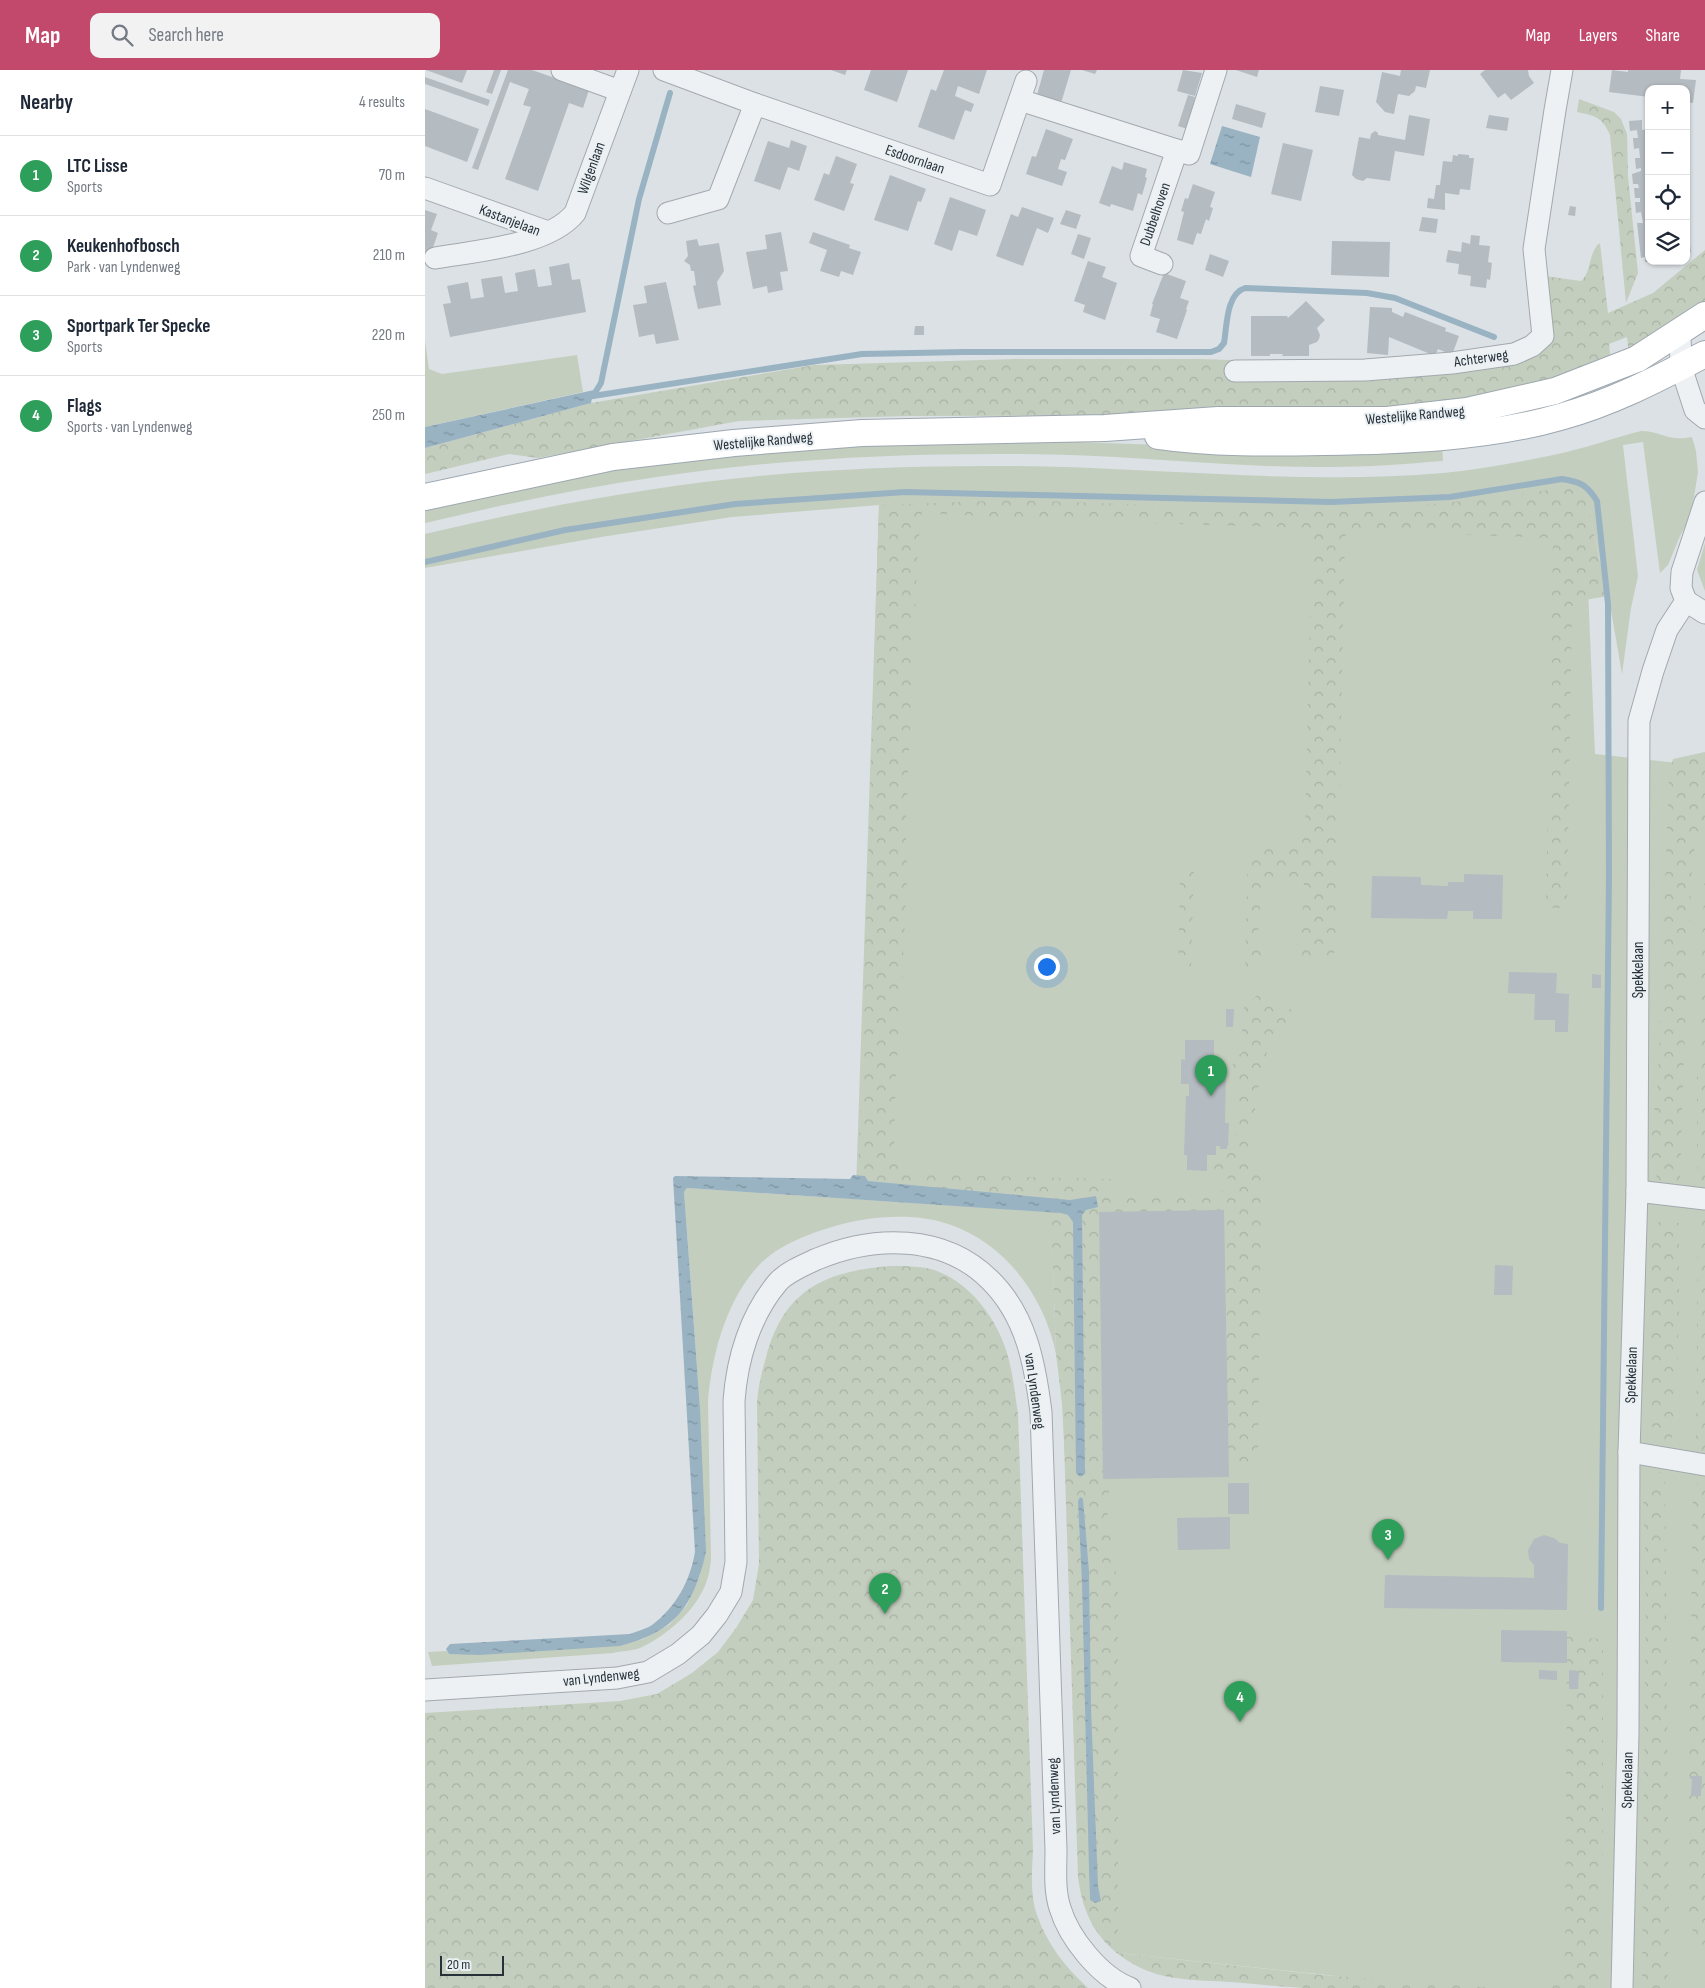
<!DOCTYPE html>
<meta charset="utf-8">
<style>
:root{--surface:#fff;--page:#f2f2f3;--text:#1f2937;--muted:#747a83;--line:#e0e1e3;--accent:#c2496c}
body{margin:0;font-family:"Sofia Sans Condensed",sans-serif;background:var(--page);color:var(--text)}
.controls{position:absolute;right:15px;top:15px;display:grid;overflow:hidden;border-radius:10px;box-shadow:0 1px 4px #0004}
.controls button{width:45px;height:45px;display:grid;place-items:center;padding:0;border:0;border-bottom:1px solid var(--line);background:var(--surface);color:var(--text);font:25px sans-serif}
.scale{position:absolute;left:15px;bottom:12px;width:64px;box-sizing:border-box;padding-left:5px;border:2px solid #27313a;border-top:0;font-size:14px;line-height:18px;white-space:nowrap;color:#27313a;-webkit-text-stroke:4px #ebf0f3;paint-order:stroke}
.you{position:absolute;left:621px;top:896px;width:18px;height:18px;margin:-12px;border:4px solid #fff;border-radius:50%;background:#1a73e8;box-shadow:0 0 0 8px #1a73e833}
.badge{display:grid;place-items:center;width:32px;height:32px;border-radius:50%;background:var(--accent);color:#fff;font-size:16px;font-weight:700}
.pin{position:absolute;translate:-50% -41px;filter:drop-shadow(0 1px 2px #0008)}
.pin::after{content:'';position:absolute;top:26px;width:18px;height:15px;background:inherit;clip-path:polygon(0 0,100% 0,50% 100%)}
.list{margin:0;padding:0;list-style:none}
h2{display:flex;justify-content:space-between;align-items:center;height:65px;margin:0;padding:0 20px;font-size:21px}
h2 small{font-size:16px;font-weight:400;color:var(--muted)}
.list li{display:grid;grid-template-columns:32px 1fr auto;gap:15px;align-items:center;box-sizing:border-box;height:80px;padding:0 20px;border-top:1px solid var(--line)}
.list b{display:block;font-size:19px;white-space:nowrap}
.list p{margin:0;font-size:16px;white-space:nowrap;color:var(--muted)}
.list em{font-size:16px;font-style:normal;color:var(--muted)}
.icon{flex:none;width:28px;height:28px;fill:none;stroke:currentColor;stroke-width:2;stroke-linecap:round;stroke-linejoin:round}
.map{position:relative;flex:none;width:1280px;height:1918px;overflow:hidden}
header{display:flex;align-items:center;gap:30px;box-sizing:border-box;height:70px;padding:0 25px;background:var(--accent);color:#fff}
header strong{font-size:24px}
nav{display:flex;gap:28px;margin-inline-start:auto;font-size:18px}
.search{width:350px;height:45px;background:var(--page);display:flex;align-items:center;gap:12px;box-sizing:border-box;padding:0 18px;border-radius:10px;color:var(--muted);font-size:19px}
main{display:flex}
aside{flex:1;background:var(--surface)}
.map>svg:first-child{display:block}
</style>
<header>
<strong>Map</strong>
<div class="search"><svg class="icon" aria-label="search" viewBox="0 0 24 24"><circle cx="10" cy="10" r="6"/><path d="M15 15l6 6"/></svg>Search here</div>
<nav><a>Map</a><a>Layers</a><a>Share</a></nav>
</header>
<main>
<aside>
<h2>Nearby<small>4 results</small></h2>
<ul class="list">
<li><span class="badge" style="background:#2e9e5b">1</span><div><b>LTC Lisse</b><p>Sports</p></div><em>70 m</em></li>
<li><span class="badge" style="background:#2e9e5b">2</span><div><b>Keukenhofbosch</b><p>Park · van Lyndenweg</p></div><em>210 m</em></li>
<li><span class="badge" style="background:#2e9e5b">3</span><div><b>Sportpark Ter Specke</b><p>Sports</p></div><em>220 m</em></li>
<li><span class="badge" style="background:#2e9e5b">4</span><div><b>Flags</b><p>Sports · van Lyndenweg</p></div><em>250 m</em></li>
</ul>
</aside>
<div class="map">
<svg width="1280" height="1918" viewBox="0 0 1280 1918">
<defs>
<pattern id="forest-crowns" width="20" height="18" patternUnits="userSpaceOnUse" patternTransform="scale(1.25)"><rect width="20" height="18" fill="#c4cebe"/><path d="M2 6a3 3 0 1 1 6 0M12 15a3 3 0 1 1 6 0" fill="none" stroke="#a8b1a4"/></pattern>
<pattern id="water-ripples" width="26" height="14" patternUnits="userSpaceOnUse" patternTransform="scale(1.25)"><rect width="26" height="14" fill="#99b3c3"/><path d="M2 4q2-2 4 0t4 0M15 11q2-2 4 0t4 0" fill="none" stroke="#7d929f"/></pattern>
</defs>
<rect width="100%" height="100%" fill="#dce1e5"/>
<g fill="#c4cebe">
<polygon points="0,271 4,299 17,304 152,285 158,322 0,357"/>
<path d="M 1216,361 C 1237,361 1242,372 1267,367 L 1271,381 L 1273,402 L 1266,446 L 1255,466 L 1243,495 L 1235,503 L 1218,372 L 1198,375 L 1213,506 L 1206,538 L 1197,604 L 1182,517 L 1159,424 L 1170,684 L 1280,696 L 1280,1918 L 1004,1918 L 930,1908 L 693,1883 L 693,1875 L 681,1873 L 667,1855 L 627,1161 L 631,1284 C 620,1228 581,1174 526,1155 C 491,1142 442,1146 407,1157 C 383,1164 355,1175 337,1192 C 302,1227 287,1283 283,1331 L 286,1490 C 285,1497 284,1506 281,1513 C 271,1541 241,1566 215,1578 C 207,1581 196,1581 188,1583 L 7,1596 L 3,1582 L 22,1581 L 24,1584 L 216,1570 L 244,1555 L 262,1535 L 275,1505 L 275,1338 L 259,1122 L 262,1118 L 626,1142 L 431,1119 L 454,435 L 307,447 L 176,467 L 0,498 L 0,464 C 110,438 221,417 334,406 C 409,399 486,396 562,396 C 714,395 866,416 1018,403 C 1056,399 1095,392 1133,384 C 1161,378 1188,368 1216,361 Z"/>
<path d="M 565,369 L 738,375 L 1017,375 L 1018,391 C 980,394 943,397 905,397 C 802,398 699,384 596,384 C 475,383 352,389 232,407 C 154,418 77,435 0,453 L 0,437 L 178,400 L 339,379 Z"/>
<polygon points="1280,473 1280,521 1272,500"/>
</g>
<g fill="url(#forest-crowns)" fill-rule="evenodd">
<path d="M 1154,29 L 1189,42 L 1196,49 L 1202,64 L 1203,106 L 1213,203 L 1201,233 L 1185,65 C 1177,47 1171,46 1152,42 Z"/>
<path d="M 1175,173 L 1183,243 L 1228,223 L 1280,180 L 1280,239 L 1204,284 L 1202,267 L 1184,274 L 1186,291 L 1097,325 L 908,345 L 483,346 L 314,351 L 113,388 L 84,384 L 0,404 L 0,378 L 166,333 L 389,295 L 590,289 L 776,289 L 859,292 L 979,293 L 1128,269 L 1120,206 L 1156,211 C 1167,202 1163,182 1175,173 Z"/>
<path d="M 1149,417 L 1159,420 L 1183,526 L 1160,530 L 1147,536 L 1142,834 L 1137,838 L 1124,838 L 1121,833 L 1128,475 L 1126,468 L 928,461 L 920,466 L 911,882 L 896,888 L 870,891 L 867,888 L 866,875 L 876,873 L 879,812 L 841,807 L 837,810 L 833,864 L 839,879 L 834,897 L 827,902 L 820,901 L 823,779 L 829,776 L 876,772 L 880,760 L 887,458 L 687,452 L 497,443 L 493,475 L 481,752 L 482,805 L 476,935 L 471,1003 L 469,1076 L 481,1104 L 686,1109 L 689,1127 C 714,1128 798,1133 812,1111 C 802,1108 786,1105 782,1095 L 787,1089 L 806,1082 L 810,1075 L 811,1012 C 804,1003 807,989 817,983 L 817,940 L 831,926 L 837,924 L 869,941 L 842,982 L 834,1013 L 822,1091 L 832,1096 L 838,1105 L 835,1201 L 833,1396 L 802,1398 L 800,1168 L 759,1166 L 685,1415 L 682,1433 L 683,1450 L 693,1517 L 693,1883 L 898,1905 L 1070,1918 C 1007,1918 944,1918 881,1918 C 856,1917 831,1914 806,1912 C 774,1910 738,1911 710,1895 C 674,1875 658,1847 653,1807 L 638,1341 L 631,1284 L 626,1142 L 643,1145 L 648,1151 L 651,1403 L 655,1407 L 660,1404 L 657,1145 L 672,1126 L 645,1130 L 443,1111 L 440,1106 L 433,1105 L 454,435 L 595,430 L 906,442 L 1021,433 ZM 658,1429 L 664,1501 L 666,1638 L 673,1816 L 676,1831 L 665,1829 L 664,1801 L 657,1512 L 653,1431 Z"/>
<polygon points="1280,682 1280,751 1271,770 1267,795 1258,1011 1255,1114 1237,1113 1233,1109 1223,1093 1233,1010 1244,705 1248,689"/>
<polygon points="767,792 769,794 766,899 753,899 755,814 752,809"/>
<polygon points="1280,798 1280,1121 1274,1120 1272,1091 1272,1010"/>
<polygon points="1280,1137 1280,1385 1271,1379 1273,1145"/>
<polygon points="1234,1151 1254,1153 1254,1244 1250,1355 1246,1371 1235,1370 1230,1363 1226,1353 1225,1305 1227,1167"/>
<path d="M 466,1196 C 481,1196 498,1196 512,1201 C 546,1214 572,1249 582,1283 C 588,1303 590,1324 593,1344 L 608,1780 C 607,1801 605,1825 612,1845 C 622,1874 641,1898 663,1918 L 0,1918 L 0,1643 L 195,1631 L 232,1624 L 267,1603 L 293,1582 L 311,1558 L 328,1530 L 334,1494 L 332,1332 C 333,1318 336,1305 340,1291 C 357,1221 398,1201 466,1196 Z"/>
<polygon points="1240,1400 1244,1853 1242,1918 1217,1918 1221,1503 1218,1420 1230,1404"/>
<polygon points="1280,1408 1280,1878 1268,1861 1262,1847 1268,1418 1276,1409"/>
<polygon points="1142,1567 1178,1569 1178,1746 1175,1918 1117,1918 1135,1911 1140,1896"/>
</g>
<g fill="url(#water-ripples)">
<polygon points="797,56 835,67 826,107 785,94"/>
<polygon points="169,320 166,333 0,378 0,357"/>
<path d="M 428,1105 L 440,1106 L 443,1111 L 645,1130 L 671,1126 L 673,1137 L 661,1140 L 657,1145 L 660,1404 L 655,1407 L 651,1403 L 648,1152 L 643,1145 L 636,1143 L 262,1118 L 259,1122 L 275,1338 L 281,1482 C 268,1537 251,1561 195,1576 L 55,1585 L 24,1584 L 21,1579 L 25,1574 L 205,1564 C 212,1561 221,1559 227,1555 C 251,1537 265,1511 270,1482 L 248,1108 L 250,1106 L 425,1109 Z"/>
<polygon points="655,1427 658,1429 664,1501 666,1638 673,1816 676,1831 670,1833 665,1830 664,1801 657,1512 653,1431"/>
</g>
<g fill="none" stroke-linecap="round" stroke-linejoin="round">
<g stroke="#99b3c3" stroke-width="6">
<path d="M 168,326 L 437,284 L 539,282 L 786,282 L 794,279 L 799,273 C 802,256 801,224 820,218 L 942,223 L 970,228 L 1069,267"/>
<polyline points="168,326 176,313 214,129 245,23"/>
<path d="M 0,492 L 140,460 L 310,434 L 480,422 L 906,432 L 1025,427 L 1137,409 C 1156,412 1162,415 1172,431 L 1183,534 L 1184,805 L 1176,1538"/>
</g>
</g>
<g fill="#b4bbc1">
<polygon points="1,0 42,0 37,13"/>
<polygon points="69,0 76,0 67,24 61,22"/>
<polygon points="83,0 107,0 164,20 158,38 144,33 113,121 80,109 106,37 98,35 104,19 85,12 53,100 47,98"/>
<polygon points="406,0 422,0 420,5"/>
<polygon points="446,0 483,0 472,32 439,20"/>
<polygon points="519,0 562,0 554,24 533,16 530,26 549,34 546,42 540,40 529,70 493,57 506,19 511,21"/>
<polygon points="619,0 646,0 636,33 612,25"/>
<polygon points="657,0 672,0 670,4"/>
<polygon points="758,0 777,3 770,26 752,21"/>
<polygon points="811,0 834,0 832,7"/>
<polygon points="976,0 1005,0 1001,18 991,16 990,21 984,26 973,24 969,44 960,42 951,32 957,2 975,6"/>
<polygon points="1060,0 1103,0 1104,6 1109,13 1086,30 1080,23 1073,28 1055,4"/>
<polygon points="1187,0 1203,2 1203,0 1256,0 1255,9 1271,10 1268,33 1261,32 1261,19 1224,19 1224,27 1184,22"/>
<polygon points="0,7 65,30 63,36 0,14"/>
<polygon points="895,16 919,20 914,46 890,42"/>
<polygon points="763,25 770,27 762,59 753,56"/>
<polygon points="811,34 841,43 837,58 807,49"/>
<polygon points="0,39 54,59 42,92 0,76"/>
<polygon points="984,45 1005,49 999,86 970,81 965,111 942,108 938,111 931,109 927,105 934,67 945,69 946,64 950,61 953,63 953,65 980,70"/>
<polygon points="1064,45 1084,48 1082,61 1061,58"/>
<polygon points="1217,50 1217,60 1224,59 1224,192 1220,192 1220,187 1216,188 1212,153 1218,153 1216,142 1211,143 1210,132 1215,132 1215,128 1210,128 1209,118 1214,118 1213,114 1208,114 1207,104 1216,101 1216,98 1211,99 1210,88 1215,88 1214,78 1209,79 1208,68 1213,68 1212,60 1205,61 1204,51"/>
<polygon points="621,59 648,69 640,90 636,89 633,99 642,102 637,116 601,104 607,86 611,87"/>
<polygon points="366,70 382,76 374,101 363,97 355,120 329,111 343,71 364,78"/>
<polygon points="858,73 888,80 876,131 846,124"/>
<polygon points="1033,84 1044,85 1044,88 1049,88 1045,120 1035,119 1034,125 1020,123 1020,140 1002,138 1003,128 1009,129 1011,115 1015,115 1018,91 1027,92 1028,85 1033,86"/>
<polygon points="411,86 432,94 425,113 429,114 419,141 389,130 399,103 404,105"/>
<polygon points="699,92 722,99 720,107 722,108 717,125 713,123 708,141 686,134 685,137 674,133 687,96 697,100"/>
<polygon points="465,105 501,119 496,132 493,131 483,161 449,150"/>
<polygon points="768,114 790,122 785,137 788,138 784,151 781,149 776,164 772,163 768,175 752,170 759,142 756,141 760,128 763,129"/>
<polygon points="525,127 561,140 552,166 534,160 527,181 509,174"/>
<polygon points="1145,136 1151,137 1150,146 1143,145"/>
<polygon points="597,137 629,148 623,163 612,158 598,196 571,186 586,144 593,147"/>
<polygon points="0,140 12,144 6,160 13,163 2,195 0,194"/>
<polygon points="641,140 656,145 651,159 635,154"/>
<polygon points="1261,146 1266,182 1264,183 1264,188 1261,188"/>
<polygon points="997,147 1013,149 1011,163 994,161"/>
<polygon points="356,162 363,201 355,202 358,220 343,223 342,216 328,219 321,182 342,179 340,165"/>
<polygon points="388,162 425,175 424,178 436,182 428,205 416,201 414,207 395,201 402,180 384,173"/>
<polygon points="653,164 666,168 659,189 646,184"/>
<polygon points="1046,165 1055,166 1054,175 1065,176 1063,192 1067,193 1065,210 1062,209 1061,218 1045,216 1046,206 1033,204 1034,194 1021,192 1023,180 1036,182 1037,172 1045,174"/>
<polygon points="272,169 274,176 294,173 299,201 292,212 296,235 273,239 268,216 271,215 269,201 266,201 265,195 259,191 263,186 261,171"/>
<polygon points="907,171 965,172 964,207 906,205"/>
<polygon points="785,184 804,191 798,207 780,200"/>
<polygon points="663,191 681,197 677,207 692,213 680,250 658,242 660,235 649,231"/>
<polygon points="144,193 147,210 155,209 161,242 25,267 18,234 26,233 22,216 43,212 46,229 59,227 56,209 77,206 80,223 93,221 90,203 110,199 113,217 127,215 124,197"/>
<polygon points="739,203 761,211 755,228 764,231 761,239 762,240 752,269 731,262 735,249 725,246 728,234 727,234"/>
<polygon points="241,212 254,270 231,274 229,264 214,267 208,235 222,233 219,216"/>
<polygon points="881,231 900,250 892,258 895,265 894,269 892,272 884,275 884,286 857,286 858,284 845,284 845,286 826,286 826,246 862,246 863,248"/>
<polygon points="945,237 967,238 967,242 978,247 980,242 1021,258 1020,261 1034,266 1027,285 1013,279 1010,286 964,267 963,285 942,283"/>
<polygon points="490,256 499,256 499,265 489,265"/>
<polygon points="1039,804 1078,805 1077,849 1048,849 1048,841 1023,841 1022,849 946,848 947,806 996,807 996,815 1023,816 1023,812 1039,812"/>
<polygon points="1084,902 1132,903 1131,923 1144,924 1143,962 1130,962 1130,950 1109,950 1110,924 1083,923"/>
<polygon points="1167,904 1176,905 1176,918 1167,918"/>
<polygon points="801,939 809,939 808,957 801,957"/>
<polygon points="760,970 789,970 789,997 801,997 800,1053 804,1053 803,1076 802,1076 802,1079 795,1079 795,1076 791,1076 791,1085 782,1085 782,1101 762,1100 762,1085 759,1085 761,1026 764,1026 764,1014 756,1014 756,989 760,990"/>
<polygon points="799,1140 804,1407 678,1409 674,1142"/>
<polygon points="1070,1195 1088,1196 1087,1225 1069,1225"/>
<rect x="803" y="1413" width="21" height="31"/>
<polygon points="805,1447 805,1479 753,1480 752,1448"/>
<polygon points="1119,1465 1129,1468 1135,1473 1143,1474 1142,1540 959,1538 960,1505 1109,1508 1109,1495 1104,1489 1103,1480 1109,1469"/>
<polygon points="1076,1560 1142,1561 1142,1593 1076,1592"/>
<polygon points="1114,1600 1132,1601 1132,1610 1114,1609"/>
<polygon points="1144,1600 1154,1601 1153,1619 1144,1619"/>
<polygon points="1265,1706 1277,1706 1276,1726 1266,1726 1267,1709 1265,1709"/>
</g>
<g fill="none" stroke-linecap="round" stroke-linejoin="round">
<g stroke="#a2a9ae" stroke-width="23">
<g id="minor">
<polyline points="137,0 195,21"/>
<polyline points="239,0 330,34 565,115 601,11"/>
<polyline points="595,30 764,84 791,0"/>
<polyline points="0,118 123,162"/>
<polyline points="243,143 293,129 330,34"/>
<path d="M 10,188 C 50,181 123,176 150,143 L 203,0"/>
<polyline points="737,194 716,186 752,80"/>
<polyline points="1255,263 1256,297 1270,340 1280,348"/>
<polyline points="810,301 940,300 1027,293 1089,284 1107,276 1118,266 1109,179 1130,40 1137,0"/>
<polyline points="1261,531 1256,518 1257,502 1280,432"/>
<polyline points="1261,531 1280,543"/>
<polyline points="1212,1121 1280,1129"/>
<polyline points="1204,1382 1280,1395"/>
<path d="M 0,1620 L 192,1608 L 223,1602 L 253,1584 L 276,1565 L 292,1545 L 306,1522 L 311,1492 L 309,1331 C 312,1289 325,1245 353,1212 C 362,1202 379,1195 392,1189 C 449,1165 519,1164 565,1210 C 601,1245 610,1294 616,1342 L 631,1780 C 631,1799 629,1820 635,1838 C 644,1868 675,1907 705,1918"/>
<polyline points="1197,1918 1203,1663 1204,1382 1212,1121 1214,651 1228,601 1242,560 1261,531"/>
</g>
</g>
<g stroke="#9da7b0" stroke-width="28">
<g id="major">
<path d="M 733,366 C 787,374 844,373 899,372 C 974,371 1062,368 1135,347 C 1186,333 1233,309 1280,284"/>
<polyline points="0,427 188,387 309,373 437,363 680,358 793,350 962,350 1042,341 1130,321 1212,289 1280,245"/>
</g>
</g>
<use href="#minor" stroke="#eef1f4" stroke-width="21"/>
<use href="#major" stroke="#fff" stroke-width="26"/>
</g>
<g text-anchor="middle" stroke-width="4" stroke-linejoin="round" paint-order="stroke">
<g font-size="15" fill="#27313a" stroke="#ebf0f3">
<text transform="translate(490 89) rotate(19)" y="5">Esdoornlaan</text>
<text transform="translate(166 98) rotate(-70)" y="5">Wilgenlaan</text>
<text transform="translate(730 144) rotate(-71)" y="5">Dubbelhoven</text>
<text transform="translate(85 150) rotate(21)" y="5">Kastanjelaan</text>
<text transform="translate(1056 288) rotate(-8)" y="5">Achterweg</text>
<text transform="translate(990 345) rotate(-5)" y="5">Westelijke Randweg</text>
<text transform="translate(338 371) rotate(-5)" y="5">Westelijke Randweg</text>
<text transform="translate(1213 900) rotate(-90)" y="5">Spekkelaan</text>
<text transform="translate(1206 1305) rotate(-88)" y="5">Spekkelaan</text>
<text transform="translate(610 1321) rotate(82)" y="5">van Lyndenweg</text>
<text transform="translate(176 1607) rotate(-6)" y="5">van Lyndenweg</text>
<text transform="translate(1202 1710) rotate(-89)" y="5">Spekkelaan</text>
<text transform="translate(629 1726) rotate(-92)" y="5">van Lyndenweg</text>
</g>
</g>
</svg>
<div class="controls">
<button>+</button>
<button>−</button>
<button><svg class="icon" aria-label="locate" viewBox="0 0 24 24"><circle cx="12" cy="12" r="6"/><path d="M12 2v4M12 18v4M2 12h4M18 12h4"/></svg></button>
<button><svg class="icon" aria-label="layers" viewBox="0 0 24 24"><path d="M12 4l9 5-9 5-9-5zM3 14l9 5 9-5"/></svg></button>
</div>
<div class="scale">20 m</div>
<div class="you"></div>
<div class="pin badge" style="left:786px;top:1026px;background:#2e9e5b">1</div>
<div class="pin badge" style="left:460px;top:1544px;background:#2e9e5b">2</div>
<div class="pin badge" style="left:963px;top:1490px;background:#2e9e5b">3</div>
<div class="pin badge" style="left:815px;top:1652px;background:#2e9e5b">4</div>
</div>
</main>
